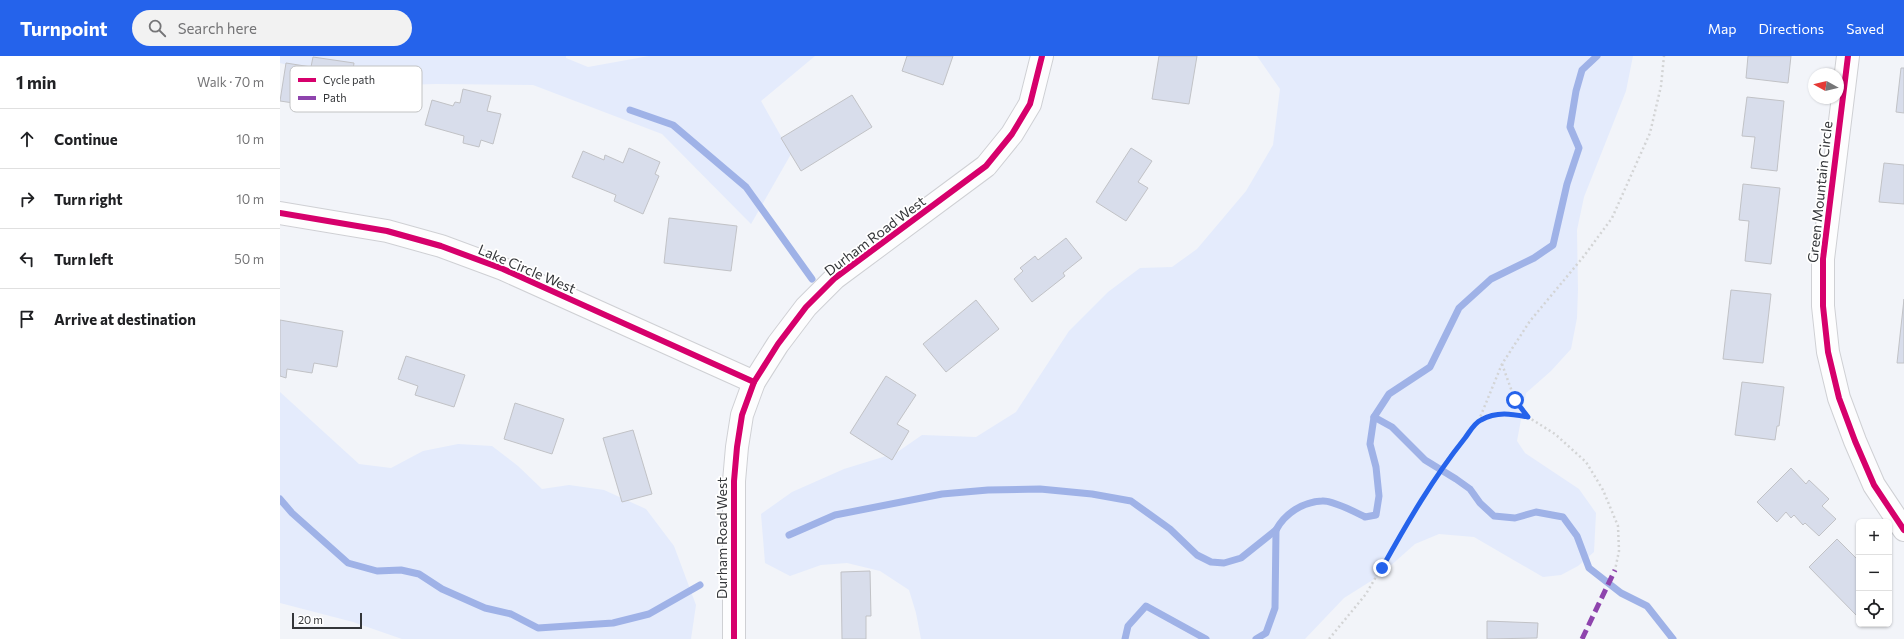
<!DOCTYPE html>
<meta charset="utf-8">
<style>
:root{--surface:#fff;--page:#f2f2f2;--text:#202124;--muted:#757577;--line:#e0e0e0;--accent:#2563eb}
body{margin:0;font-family:Commissioner,sans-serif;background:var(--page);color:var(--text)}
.controls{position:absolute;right:12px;bottom:12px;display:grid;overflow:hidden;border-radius:6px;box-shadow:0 1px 3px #0004}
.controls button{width:36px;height:36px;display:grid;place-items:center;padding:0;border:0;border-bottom:1px solid var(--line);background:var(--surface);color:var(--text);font:20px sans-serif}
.compass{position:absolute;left:1528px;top:12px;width:36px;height:36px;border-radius:50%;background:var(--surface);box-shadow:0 1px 3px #0004;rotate:278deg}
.scale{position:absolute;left:12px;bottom:10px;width:70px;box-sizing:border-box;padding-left:4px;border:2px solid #343639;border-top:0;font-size:11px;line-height:14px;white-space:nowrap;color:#343639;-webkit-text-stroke:3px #fff;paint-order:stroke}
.stop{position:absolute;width:12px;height:12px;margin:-9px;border:3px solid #2563eb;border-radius:50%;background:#fff}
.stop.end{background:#2563eb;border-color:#fff;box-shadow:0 1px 4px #0008}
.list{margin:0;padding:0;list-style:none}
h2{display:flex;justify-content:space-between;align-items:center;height:52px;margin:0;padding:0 16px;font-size:17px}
h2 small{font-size:13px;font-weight:400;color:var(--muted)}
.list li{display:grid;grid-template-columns:26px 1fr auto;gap:12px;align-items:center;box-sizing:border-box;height:60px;padding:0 16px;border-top:1px solid var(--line)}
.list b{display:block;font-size:15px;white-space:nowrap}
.list em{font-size:13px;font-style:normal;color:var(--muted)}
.icon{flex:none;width:22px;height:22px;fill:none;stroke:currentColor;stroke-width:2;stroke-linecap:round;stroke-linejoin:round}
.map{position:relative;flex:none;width:1624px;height:583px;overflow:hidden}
header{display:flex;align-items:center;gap:24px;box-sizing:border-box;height:56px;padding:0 20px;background:var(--accent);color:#fff}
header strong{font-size:19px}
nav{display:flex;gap:22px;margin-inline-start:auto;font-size:14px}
.search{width:280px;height:36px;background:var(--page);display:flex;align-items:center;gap:10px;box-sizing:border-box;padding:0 14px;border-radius:22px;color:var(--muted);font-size:15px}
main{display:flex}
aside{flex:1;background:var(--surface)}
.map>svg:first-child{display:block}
</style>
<header>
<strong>Turnpoint</strong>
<div class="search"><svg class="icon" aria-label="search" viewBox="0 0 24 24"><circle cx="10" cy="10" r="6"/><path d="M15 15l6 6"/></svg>Search here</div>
<nav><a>Map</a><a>Directions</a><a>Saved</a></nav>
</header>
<main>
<aside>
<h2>1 min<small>Walk · 70 m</small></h2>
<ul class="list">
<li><svg class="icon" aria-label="ahead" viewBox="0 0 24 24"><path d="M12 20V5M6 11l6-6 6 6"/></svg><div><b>Continue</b></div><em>10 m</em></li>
<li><svg class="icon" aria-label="right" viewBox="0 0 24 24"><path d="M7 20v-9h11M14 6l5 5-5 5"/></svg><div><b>Turn right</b></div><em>10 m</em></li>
<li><svg class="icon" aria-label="left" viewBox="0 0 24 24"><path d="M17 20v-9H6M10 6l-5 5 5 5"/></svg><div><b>Turn left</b></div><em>50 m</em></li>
<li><svg class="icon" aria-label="arrive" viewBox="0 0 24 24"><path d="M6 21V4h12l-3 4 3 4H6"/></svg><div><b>Arrive at destination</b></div></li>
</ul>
</aside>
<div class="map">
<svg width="1624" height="583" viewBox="0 0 1624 583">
<rect width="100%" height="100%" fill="#f2f4f9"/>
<g fill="#e4ebfc">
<polygon points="0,0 286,0 286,2 308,11 369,0 535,0 481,45 511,98 471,168 382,78 253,29 156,28 86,30 0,7"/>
<polygon points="977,0 1353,0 1346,35 1304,141 1297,174 1298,234 1297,262 1291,293 1271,315 1246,337 1237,385 1245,397 1299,433 1316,457 1314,496 1298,510 1281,519 1263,521 1194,481 1159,478 1135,488 1099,520 1064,542 1025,583 641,583 636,557 629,534 600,515 567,507 541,509 510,520 485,507 481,458 512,436 564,413 616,397 642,379 696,381 736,356 789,275 828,236 860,212 892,211 917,193 966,135 993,89 1000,33"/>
<polygon points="0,336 79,408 111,412 143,395 178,388 212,390 238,410 262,433 289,429 324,434 366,453 394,490 416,549 411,583 122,583 73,566 0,547"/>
</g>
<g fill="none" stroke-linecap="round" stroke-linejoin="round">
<g stroke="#9fb2e7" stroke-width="7">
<polyline points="350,54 393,69 466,131 532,223"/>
<polyline points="1094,361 1112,371 1145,404 1176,423 1190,433 1200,447 1214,460 1235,462 1256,456 1283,461 1297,480 1309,512 1341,537 1367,550 1393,583"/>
<polyline points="0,443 12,457 68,507 97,515 121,514 139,518 162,533 205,552 231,558 258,572 333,567 369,558 420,529"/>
<polyline points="509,479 555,459 662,438 708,434 760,433 812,438 851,445 890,473 917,499 931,506 944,507 961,502 996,474"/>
<polyline points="845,583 848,570 866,550 926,583"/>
<path d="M 976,583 L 986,577 L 995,552 L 996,474 C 1005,457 1023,446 1042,445 C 1053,444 1075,456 1085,461 L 1096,459 L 1099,440 L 1096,411 L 1090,388 L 1094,361 L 1109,338 L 1150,311 L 1179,252 L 1211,223 L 1254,202 L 1273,189 L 1287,128 L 1299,92 L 1290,71 L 1296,35 L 1302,14 L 1317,0"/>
</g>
</g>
<g fill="#d8ddeb" stroke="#c1c2c6">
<polygon points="627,0 673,0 663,29 622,15"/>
<polygon points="879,0 917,0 909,48 872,43"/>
<polygon points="1468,0 1511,0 1508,27 1466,22"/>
<polygon points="33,1 74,7 67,55 0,45 6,7 31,11"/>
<polygon points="1621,12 1624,12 1624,57 1616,56"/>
<polygon points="183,33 211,40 207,55 221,58 213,88 201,84 199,91 183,87 184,80 145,69 152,44 173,50 175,46 180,47"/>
<polygon points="572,39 592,71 521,115 501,82"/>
<polygon points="1467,41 1504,45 1497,115 1471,112 1475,81 1462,80"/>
<polygon points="349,92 380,106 375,118 379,120 363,158 334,145 336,139 292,121 303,95 324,104 325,99 343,107"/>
<polygon points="851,92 872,105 858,126 868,132 846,165 816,146"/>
<polygon points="1604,107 1624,109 1624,148 1599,146"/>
<polygon points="1463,128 1500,132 1491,208 1465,205 1469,165 1459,164"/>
<polygon points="389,162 457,170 451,215 384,207"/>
<polygon points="786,182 802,202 783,217 785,220 752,246 734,223 743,215 740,212 755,200 758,204"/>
<polygon points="1451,234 1491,238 1483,307 1443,303"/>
<polygon points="1624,243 1624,307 1617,307"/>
<polygon points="696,244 719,273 666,316 643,288"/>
<polygon points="0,264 63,275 57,311 34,307 32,317 7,313 6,322 0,320"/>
<polygon points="126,300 185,319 174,351 135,339 138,330 118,323"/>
<polygon points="606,320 636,339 617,368 629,375 612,404 570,377"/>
<polygon points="1462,326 1504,331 1499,370 1497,370 1495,384 1455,379"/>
<polygon points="235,347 284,363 272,398 224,383"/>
<polygon points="353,374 372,438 342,446 323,382"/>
<polygon points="1511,412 1526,428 1529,424 1549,443 1542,450 1556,463 1539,480 1525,467 1523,469 1514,459 1511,462 1506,456 1497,466 1477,446"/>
<polygon points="1557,483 1579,505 1578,561 1529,511"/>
<polygon points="590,515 591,560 586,560 586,583 562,583 561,516"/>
<polygon points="1207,565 1258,567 1257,582 1207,583"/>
</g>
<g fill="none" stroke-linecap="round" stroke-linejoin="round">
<g stroke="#cfd0d4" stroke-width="24">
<g id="minor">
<polyline points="1568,0 1543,203 1543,250 1548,296 1559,342 1575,385 1594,429 1624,474"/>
<polyline points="0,157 107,175 161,190 223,213 474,326"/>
<polyline points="454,583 454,425 457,391 462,359 474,326 498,288 526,251 555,222 706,110 732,78 750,48 762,0"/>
</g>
</g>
<g stroke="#d3d4d5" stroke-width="2.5" stroke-dasharray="2 3" stroke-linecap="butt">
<polyline points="1222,308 1235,344 1248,360"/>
<polyline points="1199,364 1215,358 1229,357 1248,361 1275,378 1306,406 1323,434 1338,470 1339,495 1335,514"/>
<polyline points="1049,583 1086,538 1129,464 1169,401 1199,364 1222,308 1250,265 1304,200 1332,162 1370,77 1381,30 1384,0"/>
</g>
<use href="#minor" stroke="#fdfdfe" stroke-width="22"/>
<polyline stroke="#8e44ad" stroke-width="5" stroke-dasharray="10 5" stroke-linecap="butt" points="1302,583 1335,514"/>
<g stroke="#fff" stroke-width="8">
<g id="cycleway">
<polyline points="1568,0 1543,203 1543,250 1548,296 1559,342 1575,385 1594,429 1624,474"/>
<polyline points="0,157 107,175 161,190 223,213 474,326"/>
<polyline points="454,583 454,425 457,391 462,359 474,326 498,288 526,251 555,222 706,110 732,78 750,48 762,0"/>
</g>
</g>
<use href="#cycleway" stroke="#d6006c" stroke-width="6"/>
</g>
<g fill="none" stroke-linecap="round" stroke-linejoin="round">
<path stroke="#2563eb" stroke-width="5" d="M 1102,512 C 1127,467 1153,422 1185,382 C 1189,377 1194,367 1201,364 C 1217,355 1232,358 1248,361 L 1235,344"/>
</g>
<g text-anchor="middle" stroke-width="3.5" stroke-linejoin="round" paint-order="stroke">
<g font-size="14" fill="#343639" stroke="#fff">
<text transform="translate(1540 136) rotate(-84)" y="5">Green Mountain Circle</text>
<text transform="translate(595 180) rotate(-37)" y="5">Durham Road West</text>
<text transform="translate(247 213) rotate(23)" y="5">Lake Circle West</text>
<text transform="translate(442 482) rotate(-90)" y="5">Durham Road West</text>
</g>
</g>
<rect x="10" y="10" width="132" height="46" rx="6" fill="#fff" stroke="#c2c3c4" stroke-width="1"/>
<rect x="18" y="22" width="18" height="4" fill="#d6006c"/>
<rect x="18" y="40" width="18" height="4" fill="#8e44ad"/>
<g font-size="11" fill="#343639">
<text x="43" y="28">Cycle path</text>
<text x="43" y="46">Path</text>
</g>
</svg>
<div class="controls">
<button>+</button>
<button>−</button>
<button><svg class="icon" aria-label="locate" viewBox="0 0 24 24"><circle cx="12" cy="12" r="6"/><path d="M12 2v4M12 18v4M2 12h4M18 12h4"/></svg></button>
</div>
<svg class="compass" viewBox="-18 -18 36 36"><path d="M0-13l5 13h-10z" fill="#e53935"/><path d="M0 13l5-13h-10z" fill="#757577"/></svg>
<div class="scale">20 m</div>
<div class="stop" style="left:1235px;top:344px"></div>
<div class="stop end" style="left:1102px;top:512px"></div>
</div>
</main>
